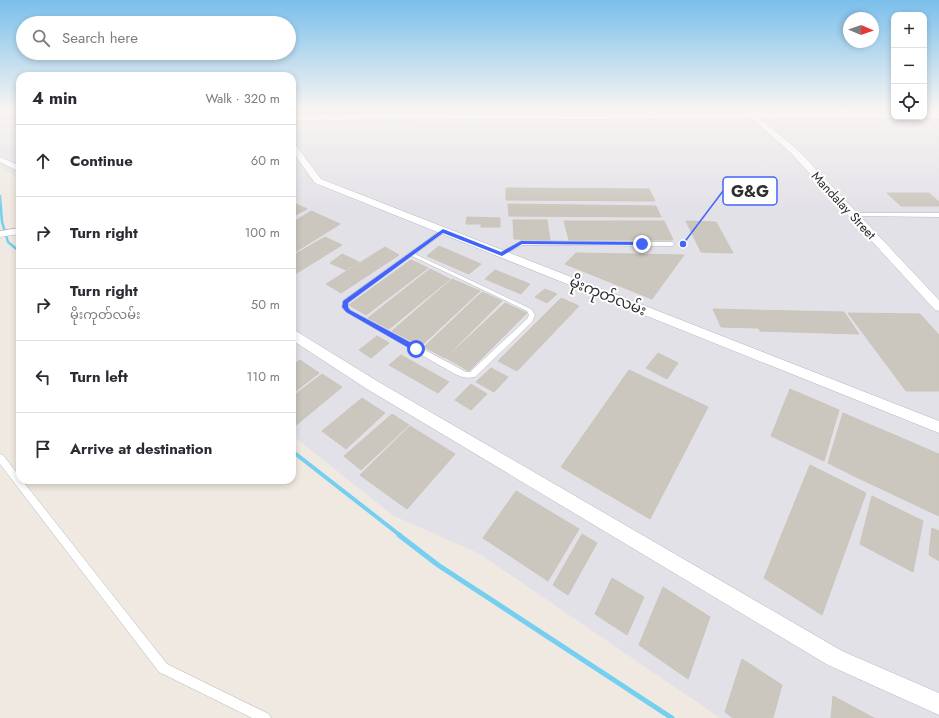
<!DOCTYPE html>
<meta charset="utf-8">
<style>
:root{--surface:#fff;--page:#f7f7f7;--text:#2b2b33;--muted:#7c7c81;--line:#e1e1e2}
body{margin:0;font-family:Jost,"Noto Sans Myanmar",sans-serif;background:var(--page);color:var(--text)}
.controls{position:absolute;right:12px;top:12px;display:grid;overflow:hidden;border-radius:8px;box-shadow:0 2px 6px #0003}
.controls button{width:36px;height:36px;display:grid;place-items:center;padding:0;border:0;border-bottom:1px solid var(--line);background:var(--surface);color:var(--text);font:20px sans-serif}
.compass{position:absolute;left:843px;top:12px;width:36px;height:36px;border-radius:50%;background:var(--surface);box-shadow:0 2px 6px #0003;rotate:92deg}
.stop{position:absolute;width:12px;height:12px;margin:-9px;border:3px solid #4264fb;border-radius:50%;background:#fff}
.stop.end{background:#4264fb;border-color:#fff;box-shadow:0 1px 4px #0008}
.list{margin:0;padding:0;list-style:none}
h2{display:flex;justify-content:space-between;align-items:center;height:52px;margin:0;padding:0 16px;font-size:17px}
h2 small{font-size:13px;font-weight:400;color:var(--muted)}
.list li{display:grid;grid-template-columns:26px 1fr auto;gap:12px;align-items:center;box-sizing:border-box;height:72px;padding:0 16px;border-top:1px solid var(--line)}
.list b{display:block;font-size:15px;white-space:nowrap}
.list p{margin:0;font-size:13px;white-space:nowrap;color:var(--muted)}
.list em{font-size:13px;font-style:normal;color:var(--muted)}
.icon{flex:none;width:22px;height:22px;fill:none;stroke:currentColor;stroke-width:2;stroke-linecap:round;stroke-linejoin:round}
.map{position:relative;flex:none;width:939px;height:718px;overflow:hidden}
.search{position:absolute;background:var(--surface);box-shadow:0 2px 6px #0003;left:16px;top:16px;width:280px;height:44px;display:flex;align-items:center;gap:10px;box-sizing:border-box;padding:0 14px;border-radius:22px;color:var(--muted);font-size:15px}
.panel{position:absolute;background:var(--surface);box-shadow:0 2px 6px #0003;left:16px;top:72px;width:280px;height:412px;border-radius:12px}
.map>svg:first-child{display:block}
</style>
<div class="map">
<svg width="939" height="718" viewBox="0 0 939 718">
<rect width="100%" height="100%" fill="#efe9e1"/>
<g fill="#e3e1e8">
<polygon points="0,110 20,110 20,179 0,166"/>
<polygon points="292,110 894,110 894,117 924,117 924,110 939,110 939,718 720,718 480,554 394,516 292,435"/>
</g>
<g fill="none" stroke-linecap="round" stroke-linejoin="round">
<polyline stroke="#75cff0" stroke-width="2.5" points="0,196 2,222 8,242 20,252"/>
<polyline stroke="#75cff0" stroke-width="4" points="292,451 401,536"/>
<polyline stroke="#75cff0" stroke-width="5" points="399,535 438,565 672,718"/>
</g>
<g fill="#cbc7bf" stroke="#cbc5ba">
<polygon points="680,110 733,110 735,112 682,112"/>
<polygon points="506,188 649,189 655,201 506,200"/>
<polygon points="887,193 929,193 939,202 939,206 901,206"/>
<polygon points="292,202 307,209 292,217"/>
<polygon points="508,204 656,206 661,217 509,216"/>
<polygon points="311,211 340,224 292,254 292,223"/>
<polygon points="467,217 500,218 500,227 481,227 481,224 466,224"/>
<polygon points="513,220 547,220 550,240 514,239"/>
<polygon points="564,221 664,221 673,240 569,240"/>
<polygon points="686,221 716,222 733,253 701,252"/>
<polygon points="325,237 342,245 292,276 292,256"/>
<polygon points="439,246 481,264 469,274 427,256"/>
<polygon points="385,247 399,255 341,293 326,284"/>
<polygon points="576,253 684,255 652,299 565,264"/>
<polygon points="342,254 359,262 346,270 330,263"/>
<polygon points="411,260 428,268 366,315 349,305"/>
<polygon points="430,269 450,279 389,329 368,318"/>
<polygon points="495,270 530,284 521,294 485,279"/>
<polygon points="452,279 480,291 421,346 392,331"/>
<polygon points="545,289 557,294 547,303 535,297"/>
<polygon points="482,292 502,301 445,358 424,347"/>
<polygon points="561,298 579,306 517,371 498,361"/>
<polygon points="505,303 527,313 469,371 446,358"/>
<polygon points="713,309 749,310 758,328 721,327"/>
<polygon points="749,310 844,312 859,334 760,331"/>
<polygon points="848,313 920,314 939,335 939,391 906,391"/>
<polygon points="377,336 389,343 371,358 359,350"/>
<polygon points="658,353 678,363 667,379 646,368"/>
<polygon points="401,355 449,382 438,393 389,365"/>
<polygon points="300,360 319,373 292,394 292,366"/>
<polygon points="491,368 508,377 494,392 476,382"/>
<polygon points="629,370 708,407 650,519 561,467"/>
<polygon points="322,374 342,387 295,426 292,423 292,397"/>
<polygon points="471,384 487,394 471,410 455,400"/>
<polygon points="790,389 839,410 824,461 771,436"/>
<polygon points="362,398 385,413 346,449 322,431"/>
<polygon points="843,413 873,426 860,479 828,463"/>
<polygon points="392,414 409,425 361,470 344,456"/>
<polygon points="410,426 455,454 407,509 360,475"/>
<polygon points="873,426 897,436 886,491 860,479"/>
<polygon points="897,436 934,452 926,510 886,491"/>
<polygon points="934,452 939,454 939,516 926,510"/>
<polygon points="810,465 866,493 822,615 764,578"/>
<polygon points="516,491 579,529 548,581 483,538"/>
<polygon points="872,496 923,521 913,572 860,544"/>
<polygon points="932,528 939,531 939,561 929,555"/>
<polygon points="582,534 597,543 568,595 553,585"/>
<polygon points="612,578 644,597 627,635 595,614"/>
<polygon points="663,587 710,617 688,679 639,645"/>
<polygon points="742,659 782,685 773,718 733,718 725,712"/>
<polygon points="833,696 874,718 831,718"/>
</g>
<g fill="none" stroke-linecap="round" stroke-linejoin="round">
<g stroke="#b4b7c1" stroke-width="1">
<g id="service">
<polygon points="512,110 516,110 521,117 520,118 518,118"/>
<polygon points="854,213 939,213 939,217 852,216 851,215"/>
<path d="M 443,229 L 445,230 L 445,232 L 415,254 L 531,309 L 535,315 L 532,322 L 475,377 C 467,379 462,377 455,374 L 346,312 L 342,307 L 343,301 ZM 412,256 L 527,311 L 529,315 L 527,319 L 470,372 L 466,372 L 350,310 L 348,307 L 348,303 Z"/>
<polygon points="521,241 672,242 675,244 672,246 522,245 504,255 502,256 499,254"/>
<polygon points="0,454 3,455 20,477 20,480 22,480 167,664 269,714 271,718 252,718 159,672 0,464"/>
</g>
</g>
<g stroke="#b4b7c1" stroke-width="1">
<g id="minor">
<polygon points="649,110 655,110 660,117 659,119 653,119"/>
<polygon points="742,110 749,110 797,149 939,300 939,311 935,310 791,153"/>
<polygon points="838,110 845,110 853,116 851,117 847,117"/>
<polygon points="927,110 935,110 939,112 939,117"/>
<polygon points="292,144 295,144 321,179 939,421 939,433 315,183 292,151"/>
<polygon points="0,157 20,166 20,172 0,162"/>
<polygon points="20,228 20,234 0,237 0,231"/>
<polygon points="292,330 296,331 377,381 842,651 939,693 939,715 828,665 367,389 292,340"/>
</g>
</g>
<g stroke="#b4b7c1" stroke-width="1">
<g id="tertiary">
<polygon points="894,113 894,117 897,118 292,120 292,114"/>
<polygon points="924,113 939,113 939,119 921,118 924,117"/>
</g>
</g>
<use href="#service" fill="#fff" fill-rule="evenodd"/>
<use href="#minor" fill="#fff" fill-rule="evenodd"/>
<use href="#tertiary" fill="#fff" fill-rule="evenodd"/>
</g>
<linearGradient id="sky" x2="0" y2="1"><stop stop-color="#7abfeb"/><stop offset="0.52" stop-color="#f8f5f2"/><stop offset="1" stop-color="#f8f5f2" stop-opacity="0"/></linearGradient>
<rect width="939" height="210" fill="url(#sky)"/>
<polygon fill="#4264fb" points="443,229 501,252 521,241 642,242 645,244 642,245 522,244 502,256 443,233 348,303 348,307 350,310 419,347 419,351 414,351 346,312 342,307 343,301"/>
<g text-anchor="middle" stroke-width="4" stroke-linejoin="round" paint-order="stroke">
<g font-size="13" fill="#2e2e2e" stroke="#fff">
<text transform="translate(844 205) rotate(47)" y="5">Mandalay Street</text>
</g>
<g font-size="15" fill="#2e2e2e" stroke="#fff">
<text transform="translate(608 296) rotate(22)" y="5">မိုးကုတ်လမ်း</text>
</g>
</g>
<path fill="none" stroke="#4264fb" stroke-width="1.5" d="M683 244L723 191"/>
<circle fill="#4264fb" stroke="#fff" stroke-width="1.5" cx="683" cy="244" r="4"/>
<rect fill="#fff" stroke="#4264fb" stroke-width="1.5" x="723" y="177" width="54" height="28" rx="4"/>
<g font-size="16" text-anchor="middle" font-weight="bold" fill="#2e2e2e">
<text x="750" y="197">G&amp;G</text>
</g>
</svg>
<div class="controls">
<button>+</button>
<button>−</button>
<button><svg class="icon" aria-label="locate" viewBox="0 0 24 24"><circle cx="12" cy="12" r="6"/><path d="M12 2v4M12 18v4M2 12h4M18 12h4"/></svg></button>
</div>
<svg class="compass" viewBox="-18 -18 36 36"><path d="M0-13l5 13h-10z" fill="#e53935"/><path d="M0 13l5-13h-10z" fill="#7c7c81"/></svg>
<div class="stop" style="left:416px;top:349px"></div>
<div class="stop end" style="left:642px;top:244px"></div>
<div class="search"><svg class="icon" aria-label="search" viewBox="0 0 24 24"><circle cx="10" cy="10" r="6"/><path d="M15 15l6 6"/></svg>Search here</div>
<section class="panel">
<h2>4 min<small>Walk · 320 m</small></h2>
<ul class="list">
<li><svg class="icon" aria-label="ahead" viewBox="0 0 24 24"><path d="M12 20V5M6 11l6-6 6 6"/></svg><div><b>Continue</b></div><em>60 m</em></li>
<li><svg class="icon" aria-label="right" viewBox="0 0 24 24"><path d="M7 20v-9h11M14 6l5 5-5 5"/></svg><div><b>Turn right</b></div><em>100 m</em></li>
<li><svg class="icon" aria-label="right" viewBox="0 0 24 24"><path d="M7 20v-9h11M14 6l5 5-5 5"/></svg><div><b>Turn right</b><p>မိုးကုတ်လမ်း</p></div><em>50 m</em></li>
<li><svg class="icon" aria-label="left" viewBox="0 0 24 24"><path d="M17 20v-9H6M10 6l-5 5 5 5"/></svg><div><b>Turn left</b></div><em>110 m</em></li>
<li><svg class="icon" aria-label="arrive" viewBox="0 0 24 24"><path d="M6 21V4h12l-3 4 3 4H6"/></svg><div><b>Arrive at destination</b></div></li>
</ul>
</section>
</div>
